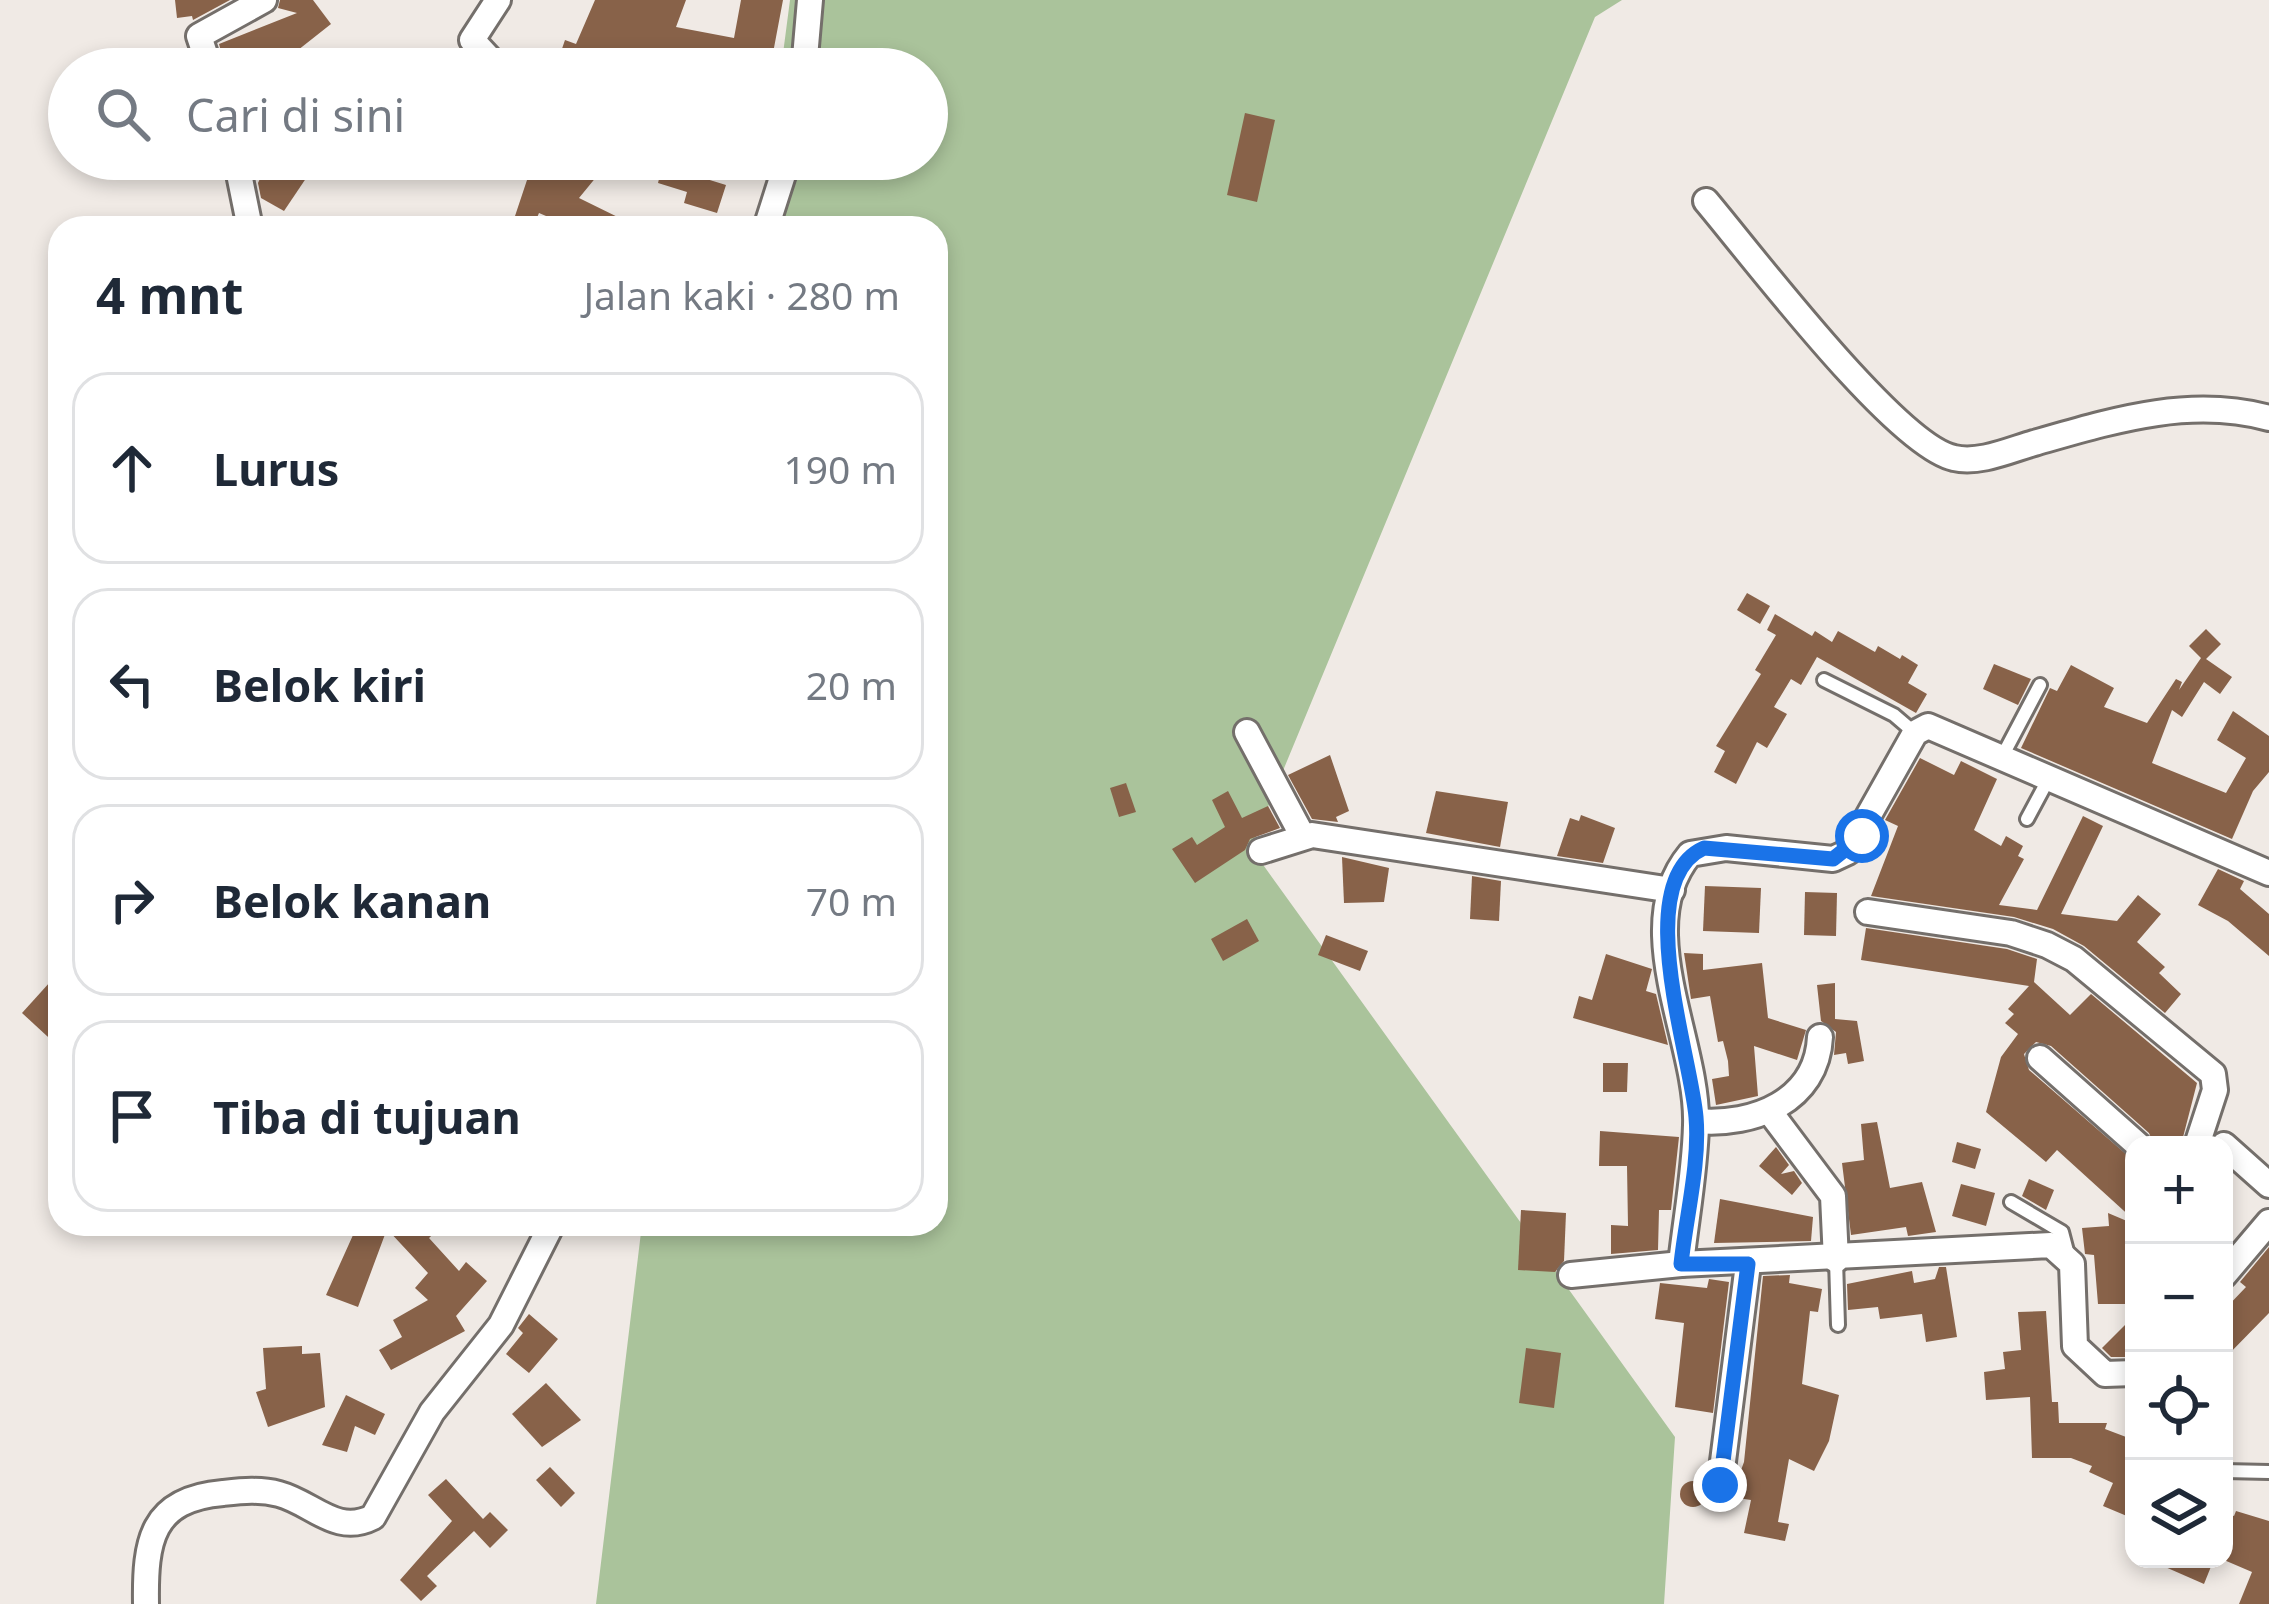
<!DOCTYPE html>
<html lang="id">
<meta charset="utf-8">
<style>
:root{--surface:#fff;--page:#f6f6f7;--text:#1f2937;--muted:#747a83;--line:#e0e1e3}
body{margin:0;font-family:"Noto Sans",sans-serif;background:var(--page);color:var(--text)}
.controls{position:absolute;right:36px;bottom:36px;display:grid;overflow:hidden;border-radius:24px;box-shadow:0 6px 18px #0003}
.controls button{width:108px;height:108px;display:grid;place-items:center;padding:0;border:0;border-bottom:3px solid var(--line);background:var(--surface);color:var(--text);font:60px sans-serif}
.stop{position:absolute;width:36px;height:36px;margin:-27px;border:9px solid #1a73e8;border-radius:50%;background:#fff}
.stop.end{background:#1a73e8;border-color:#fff;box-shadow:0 3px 12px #0008}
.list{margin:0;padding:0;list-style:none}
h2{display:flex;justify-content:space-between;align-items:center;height:156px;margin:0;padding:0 48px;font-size:51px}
h2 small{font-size:39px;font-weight:400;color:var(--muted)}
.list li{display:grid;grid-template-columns:78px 1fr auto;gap:36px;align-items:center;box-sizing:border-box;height:192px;margin:0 24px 24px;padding:0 24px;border:3px solid var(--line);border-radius:36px}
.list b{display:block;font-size:45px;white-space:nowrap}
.list em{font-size:39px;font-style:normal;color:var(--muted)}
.icon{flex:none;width:66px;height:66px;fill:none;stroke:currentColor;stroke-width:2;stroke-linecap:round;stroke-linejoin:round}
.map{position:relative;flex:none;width:2269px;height:1604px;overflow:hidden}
.search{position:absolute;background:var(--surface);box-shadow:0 6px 18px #0003;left:48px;top:48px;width:900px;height:132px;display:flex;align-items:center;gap:30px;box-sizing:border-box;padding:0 42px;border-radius:66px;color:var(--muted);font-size:45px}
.panel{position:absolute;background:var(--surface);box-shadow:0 6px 18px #0003;left:48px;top:216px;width:900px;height:1020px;border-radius:36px}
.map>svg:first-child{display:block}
</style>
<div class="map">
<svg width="2269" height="1604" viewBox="0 0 2269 1604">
<rect width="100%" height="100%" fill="#f0eae5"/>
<polygon fill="#aac39b" points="790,0 1622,0 1595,17 1251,848 1675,1437 1664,1604 596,1604 642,1224 936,1224 936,228 762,228 771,159 927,159 927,69 781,69"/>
<g fill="#886249">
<polygon points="175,0 230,0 193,20 192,16 177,18"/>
<polygon points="280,0 313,0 331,24 274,69 226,69 219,44 297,13 278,8"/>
<polygon points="595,0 686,0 676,27 734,38 741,0 783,0 770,69 555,69 565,40 576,44"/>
<polygon points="1245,113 1275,120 1257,202 1227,195"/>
<polygon points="269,159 319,159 284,211 261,198 258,183"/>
<polygon points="562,159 611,159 579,198 640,228 574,228 539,213 533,227 514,219 531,168 549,175"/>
<polygon points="622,159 691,159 687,173 726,185 717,213 684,203 687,192 658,183 660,175"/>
<polygon points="1747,593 1770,606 1760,624 1737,610"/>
<polygon points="1775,614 1812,636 1815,631 1832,642 1838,631 1875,652 1878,646 1900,659 1902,655 1918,665 1908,683 1927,694 1916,713 1817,657 1801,685 1791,679 1774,707 1787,714 1767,748 1757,742 1736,784 1714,772 1725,751 1716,746 1761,674 1755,670 1776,635 1767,630"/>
<polygon points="2206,629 2221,644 2206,659 2232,677 2220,694 2204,682 2182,717 2172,710 2152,763 2226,793 2246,758 2217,740 2233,711 2269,736 2269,772 2253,791 2232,839 2021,748 2050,688 2057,691 2071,665 2114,688 2104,707 2147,723 2176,679 2182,682 2179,690 2201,658 2189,646"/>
<polygon points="1994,664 2031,679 2018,705 1983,689"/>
<polygon points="1330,755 1349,811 1336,817 1338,822 1312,819 1288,775"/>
<polygon points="1920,758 1954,775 1961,761 1997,779 1974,830 2001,846 2006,836 2023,846 2018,856 2024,859 1999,905 2037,910 2083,816 2103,826 2061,914 2117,921 2138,895 2161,914 2137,942 2165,967 2159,973 2181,994 2165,1013 2084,946 2053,929 2014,917 1871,896 1898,826 1885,820"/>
<polygon points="1126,783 1136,812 1119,817 1110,788"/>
<polygon points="1228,791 1242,818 1268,806 1280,828 1250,839 1245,850 1195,883 1172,849 1192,837 1197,845 1225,827 1212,800"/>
<polygon points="1436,791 1508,802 1500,847 1426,833"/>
<polygon points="1581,815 1615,828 1603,863 1557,856 1570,818 1579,821"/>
<polygon points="1342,857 1389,868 1384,902 1344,903"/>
<polygon points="2218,869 2244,881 2240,889 2269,914 2269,956 2228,921 2198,905"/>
<polygon points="1472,876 1501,881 1499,921 1470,919"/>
<polygon points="1705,886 1761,888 1759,933 1703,931"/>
<polygon points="1805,892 1837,893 1836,936 1804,935"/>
<polygon points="1247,919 1259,941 1223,961 1211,939"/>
<polygon points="1866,928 2007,949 2037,959 2034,982 2070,1015 2091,994 2197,1083 2181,1145 2154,1145 2149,1133 2051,1046 2036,1042 2024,1054 2029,1070 2134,1161 2134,1220 2057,1150 2046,1162 1986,1112 2001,1057 2018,1034 2005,1023 2014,1014 2008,1009 2029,986 1861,960"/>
<polygon points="1326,935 1368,951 1360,971 1318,955"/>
<polygon points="1684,953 1703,954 1703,970 1762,963 1768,1018 1806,1030 1797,1060 1754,1046 1758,1096 1716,1105 1712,1079 1729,1076 1728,1061 1723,1041 1718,1042 1710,996 1691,999"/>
<polygon points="1606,954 1652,969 1646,991 1656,994 1668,1045 1573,1018 1579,996 1592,1000"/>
<polygon points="60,971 60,1048 22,1013"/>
<polygon points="1835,983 1835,1019 1857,1021 1864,1061 1848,1064 1846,1053 1834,1055 1836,1032 1821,1021 1817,985"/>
<polygon points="1603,1063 1628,1063 1627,1092 1603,1092"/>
<polygon points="1877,1122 1890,1188 1922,1182 1936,1232 1908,1236 1906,1227 1851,1235 1842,1163 1864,1160 1861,1124"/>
<polygon points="1600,1131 1679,1137 1671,1210 1659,1210 1658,1250 1611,1254 1611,1225 1628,1226 1627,1166 1599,1166"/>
<polygon points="1957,1142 1981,1149 1975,1169 1952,1162"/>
<polygon points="1776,1147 1789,1165 1781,1174 1794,1171 1802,1183 1792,1195 1759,1166"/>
<polygon points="2029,1179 2054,1190 2046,1210 2022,1196"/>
<polygon points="1961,1184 1995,1193 1986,1226 1952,1216"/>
<polygon points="1720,1199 1813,1217 1811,1241 1714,1243"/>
<polygon points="1521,1210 1566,1213 1564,1261 1555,1272 1518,1270"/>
<polygon points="2108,1213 2134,1224 2134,1304 2098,1304 2094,1255 2085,1254 2082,1228 2109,1226"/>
<polygon points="358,1224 444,1224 429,1238 459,1271 466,1262 487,1281 456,1316 465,1331 391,1370 379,1350 402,1337 393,1320 428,1300 415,1288 428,1273 387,1229 358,1307 326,1295"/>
<polygon points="2269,1247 2269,1313 2224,1359 2224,1310 2246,1287 2240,1282"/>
<polygon points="1939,1267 1946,1267 1957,1337 1926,1342 1922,1314 1880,1319 1878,1307 1848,1310 1847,1284 1912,1271 1914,1283 1935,1279"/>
<polygon points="1790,1275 1789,1283 1822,1289 1818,1312 1810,1311 1802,1384 1839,1395 1829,1441 1814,1471 1789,1459 1778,1522 1789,1524 1785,1541 1744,1533 1751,1500 1731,1497 1744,1462 1763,1276"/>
<polygon points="1709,1279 1729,1282 1713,1413 1675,1407 1684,1323 1655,1319 1660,1283 1707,1288"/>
<polygon points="2046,1311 2052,1402 2058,1402 2059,1423 2107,1423 2105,1429 2134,1440 2134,1519 2103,1506 2113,1483 2089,1472 2092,1466 2071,1458 2032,1458 2030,1397 1986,1400 1984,1372 2005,1369 2003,1352 2021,1350 2018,1312"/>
<polygon points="529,1314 558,1339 529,1373 506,1354 523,1333 518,1328"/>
<polygon points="2134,1316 2134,1357 2111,1357 2102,1348"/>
<polygon points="302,1346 302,1354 320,1353 325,1407 268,1427 256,1392 266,1389 263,1348"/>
<polygon points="1526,1348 1561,1353 1554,1408 1519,1403"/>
<polygon points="546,1383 581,1420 542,1447 512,1414"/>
<polygon points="346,1395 385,1414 375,1435 355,1426 347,1452 322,1445"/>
<polygon points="550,1467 575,1493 561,1507 536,1480"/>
<polygon points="446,1479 483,1519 490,1512 508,1530 490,1548 474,1531 427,1576 437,1586 421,1601 400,1580 452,1521 428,1495"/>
<circle cx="1693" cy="1494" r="13"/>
<polygon points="2236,1511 2269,1521 2269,1604 2239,1604 2252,1572 2224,1560 2224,1512 2234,1516"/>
<polygon points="2147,1559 2214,1559 2204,1584"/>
</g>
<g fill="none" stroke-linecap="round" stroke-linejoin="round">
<g stroke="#746f6b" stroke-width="18">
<g id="lane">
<polyline points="1824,680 1894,715 1915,733"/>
<polyline points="2003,755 2040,685"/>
<polyline points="2027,819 2049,778"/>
<polyline points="2011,1202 2062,1232 2068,1255"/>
<polyline points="1836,1260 1838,1325"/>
<polyline points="2224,1471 2269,1472"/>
</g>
</g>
<g stroke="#746f6b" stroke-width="30">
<g id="street">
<polyline points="498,0 472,40 499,69"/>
<polyline points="210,69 199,36 264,0"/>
<polyline points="804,69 810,0"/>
<polyline points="236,159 250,228"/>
<path d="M 1706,201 C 1750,253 1896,446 1954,458 C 1979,464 2010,450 2034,443 C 2111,421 2189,396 2269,418"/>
<polyline points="766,228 788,159"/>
<polyline points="1247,732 1302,835"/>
<polyline points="1261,851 1312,835 1672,890"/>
<polyline points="1868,912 2011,933 2047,945 2074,959 2213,1074 2215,1090 2197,1145"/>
<polyline points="2040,1058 2138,1145"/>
<polyline points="1770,1112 1833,1196 1836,1260"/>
<path d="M 1697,1121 C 1754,1126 1817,1101 1820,1037"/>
<polyline points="2224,1145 2269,1185"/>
<path d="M 1681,1264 C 1686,1218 1695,1171 1696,1125 C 1699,1042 1629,927 1690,854 L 1726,848 L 1833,859 L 1848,852 L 1915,733 L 1928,726 L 2269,873"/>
<polyline points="1571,1275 1681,1264 2051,1245 2072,1264 2075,1346 2105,1374 2134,1373"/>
<polyline points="2224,1275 2269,1222"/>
<polyline points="1720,1485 1748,1264"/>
<path d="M 146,1604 C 145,1541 151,1499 223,1493 C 242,1491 260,1489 279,1494 C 313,1503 336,1536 373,1517 L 432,1412 L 501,1325 L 552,1224"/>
</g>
</g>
<use href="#lane" stroke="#fff" stroke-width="12"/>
<use href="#street" stroke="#fff" stroke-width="24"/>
</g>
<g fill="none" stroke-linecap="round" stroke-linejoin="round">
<path stroke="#1a73e8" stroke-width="15" d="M 1720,1485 L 1748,1264 L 1681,1264 C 1686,1217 1700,1163 1696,1117 C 1691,1055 1630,881 1704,848 L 1833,859 L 1862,836"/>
</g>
</svg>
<div class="controls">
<button>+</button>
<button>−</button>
<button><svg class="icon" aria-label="locate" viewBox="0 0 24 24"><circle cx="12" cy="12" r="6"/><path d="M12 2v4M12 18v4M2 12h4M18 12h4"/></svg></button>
<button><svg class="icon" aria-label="layers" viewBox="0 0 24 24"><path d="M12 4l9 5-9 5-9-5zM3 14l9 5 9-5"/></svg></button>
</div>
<div class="stop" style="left:1862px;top:836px"></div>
<div class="stop end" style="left:1720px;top:1485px"></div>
<div class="search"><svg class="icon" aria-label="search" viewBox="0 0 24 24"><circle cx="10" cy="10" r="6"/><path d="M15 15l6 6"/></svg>Cari di sini</div>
<section class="panel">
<h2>4 mnt<small>Jalan kaki · 280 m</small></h2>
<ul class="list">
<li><svg class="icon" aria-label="ahead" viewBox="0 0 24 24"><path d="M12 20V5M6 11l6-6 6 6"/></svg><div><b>Lurus</b></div><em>190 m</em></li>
<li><svg class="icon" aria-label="left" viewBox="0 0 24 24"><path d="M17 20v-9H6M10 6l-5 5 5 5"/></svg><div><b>Belok kiri</b></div><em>20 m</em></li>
<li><svg class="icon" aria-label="right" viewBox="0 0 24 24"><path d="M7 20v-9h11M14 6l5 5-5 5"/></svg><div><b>Belok kanan</b></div><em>70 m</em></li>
<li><svg class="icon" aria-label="arrive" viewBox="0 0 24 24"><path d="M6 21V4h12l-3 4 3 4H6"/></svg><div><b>Tiba di tujuan</b></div></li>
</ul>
</section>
</div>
